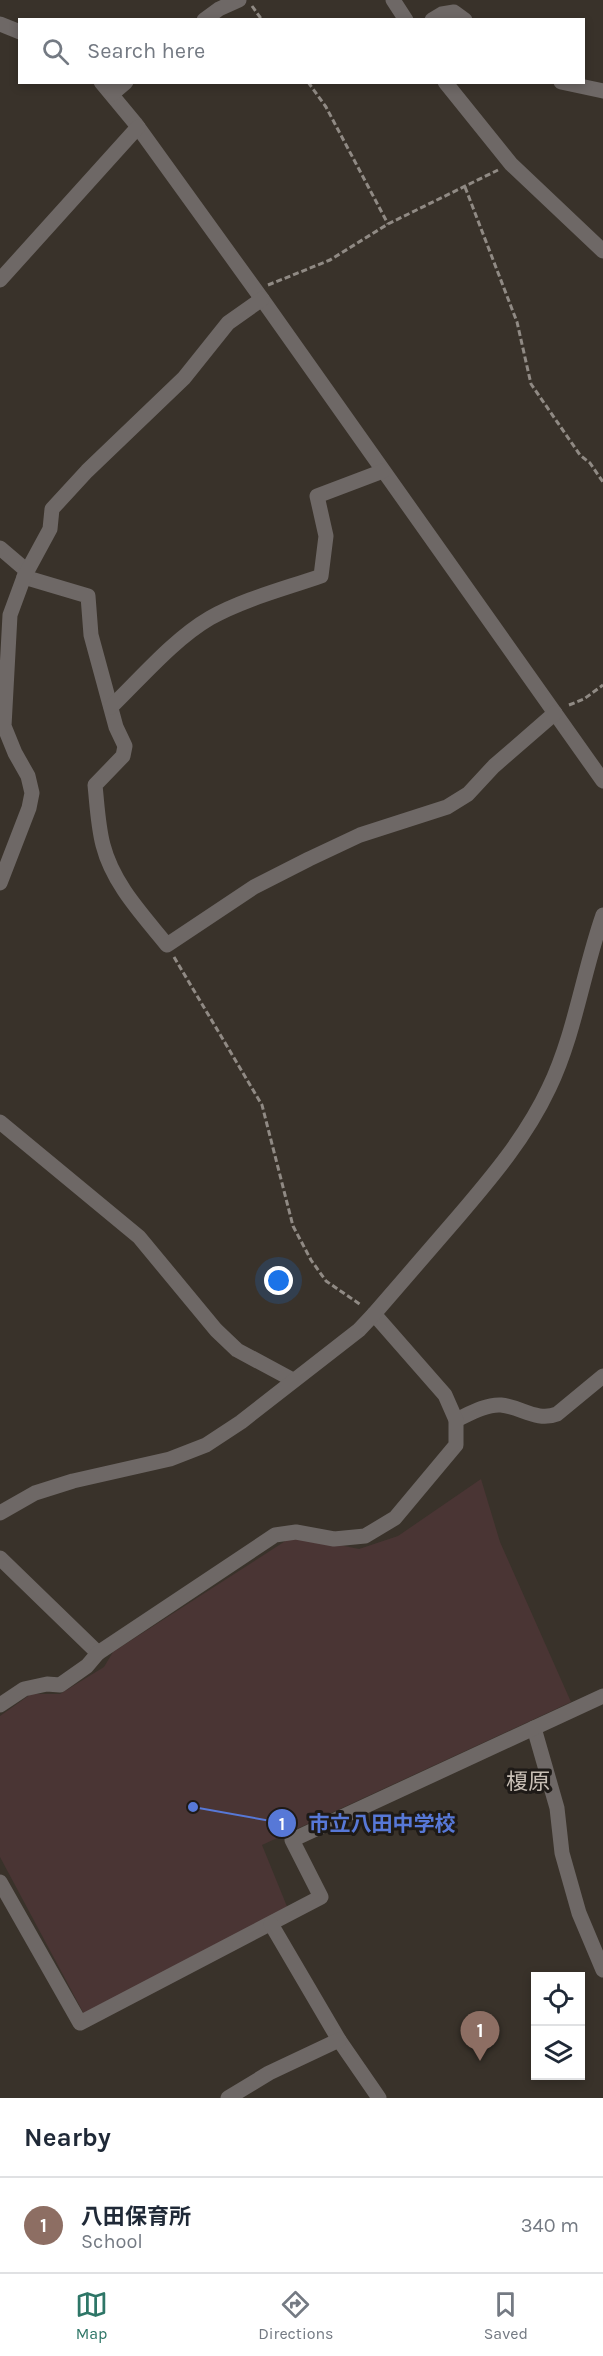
<!DOCTYPE html>
<meta charset="utf-8">
<style>
:root{--surface:#fff;--page:#f6f6f7;--text:#1f2937;--muted:#747a83;--line:#e0e1e3;--accent:#2e7667}
body{margin:0;font-family:Karla,"Noto Sans JP",sans-serif;background:var(--page);color:var(--text)}
.controls{position:absolute;right:18px;bottom:18px;display:grid;overflow:hidden;border-radius:0px;box-shadow:0 3px 9px #0003}
.controls button{width:54px;height:54px;display:grid;place-items:center;padding:0;border:0;border-bottom:2px solid var(--line);background:var(--surface);color:var(--text);font:30px sans-serif}
.you{position:absolute;left:279px;top:1281px;width:21px;height:21px;margin:-15px;border:4px solid #fff;border-radius:50%;background:#1a73e8;box-shadow:0 0 0 9px #1a73e833}
.badge{display:grid;place-items:center;width:39px;height:39px;border-radius:50%;background:var(--accent);color:#fff;font-size:20px;font-weight:700}
.pin{position:absolute;translate:-50% -50px;filter:drop-shadow(0 2px 3px #0008)}
.pin::after{content:'';position:absolute;top:32px;width:21px;height:18px;background:inherit;clip-path:polygon(0 0,100% 0,50% 100%)}
.list{margin:0;padding:0;list-style:none}
h2{display:flex;justify-content:space-between;align-items:center;height:78px;margin:0;padding:0 24px;font-size:26px}
h2 small{font-size:20px;font-weight:400;color:var(--muted)}
.list li{display:grid;grid-template-columns:39px 1fr auto;gap:18px;align-items:center;box-sizing:border-box;height:96px;padding:0 24px;border-top:2px solid var(--line)}
.list b{display:block;font-size:22px;white-space:nowrap}
.list p{margin:0;font-size:20px;white-space:nowrap;color:var(--muted)}
.list em{font-size:20px;font-style:normal;color:var(--muted)}
.icon{flex:none;width:33px;height:33px;fill:none;stroke:currentColor;stroke-width:2;stroke-linecap:round;stroke-linejoin:round}
.map{position:relative;flex:none;width:603px;height:2098px;overflow:hidden}
.search{position:absolute;background:var(--surface);box-shadow:0 3px 9px #0003;left:18px;right:18px;top:18px;height:66px;display:flex;align-items:center;gap:15px;box-sizing:border-box;padding:0 21px;border-radius:0px;color:var(--muted);font-size:22px}
.sheet{height:174px;background:var(--surface)}
nav{display:flex;justify-content:space-around;align-items:center;box-sizing:border-box;height:84px;border-top:2px solid var(--line);background:var(--surface);font-size:16px;color:var(--muted)}
nav a{display:grid;justify-items:center;gap:3px}
nav .on{color:var(--accent)}
.map>svg:first-child{display:block}
</style>
<div class="map">
<svg width="603" height="2098" viewBox="0 0 603 2098">
<rect width="100%" height="100%" fill="#39322a"/>
<polygon fill="#4a3534" points="481,1479 500,1542 571,1702 262,1845 288,1909 84,2014 0,1857 0,1716 31,1694 60,1694 104,1667 113,1652 290,1538 320,1541 359,1549 398,1536"/>
<g fill="none" stroke-linecap="round" stroke-linejoin="round">
<g stroke="#908a84" stroke-width="3" stroke-dasharray="6 3" stroke-linecap="butt">
<polyline points="252,6 262,20"/>
<polyline points="308,82 326,107 388,224"/>
<polyline points="465,187 517,322 531,384 580,455 590,463 603,482"/>
<polyline points="268,285 330,260 388,224 498,170"/>
<polyline points="569,705 584,699 603,685"/>
<polyline points="174,957 262,1105 293,1226 311,1260 326,1281 361,1305"/>
</g>
<g stroke="#6e6866" stroke-width="15">
<polyline points="204,20 219,9 239,0"/>
<polyline points="432,20 442,14 454,12 465,20"/>
<polyline points="0,24 20,32"/>
<polyline points="101,82 135,123 262,299 603,781"/>
<polyline points="561,82 603,91"/>
<polyline points="112,94 126,82"/>
<polyline points="0,280 138,127"/>
<polyline points="0,548 27,571"/>
<path d="M 24,577 L 88,596 L 91,635 L 116,727 L 125,746 L 123,756 L 95,785 C 97,804 98,826 103,845 C 113,884 142,914 167,945 L 254,887 L 309,859 L 360,835 L 447,807 L 468,794 L 494,766 L 555,713"/>
<path d="M 111,707 C 141,678 174,639 210,618 C 244,599 284,589 321,576 L 326,536 L 317,496 L 383,471"/>
<polyline points="0,883 29,808 32,793 28,776 15,753 4,726 10,615 24,577 50,529 52,509 87,471 184,378 228,323 262,299"/>
<polyline points="0,1122 139,1237 216,1330 237,1350 293,1380"/>
<path d="M 456,1420 C 469,1414 486,1404 501,1405 C 521,1407 537,1422 557,1414 L 603,1376"/>
<polyline points="0,1558 98,1653"/>
<polyline points="0,1705 24,1689 47,1684 60,1685 87,1666 98,1653 275,1535 296,1532 334,1539 365,1536 395,1518 456,1445 456,1420 445,1395 374,1314"/>
<polyline points="534,1728 557,1808 562,1853 579,1913 603,1970"/>
<polyline points="0,1882 80,2023 321,1897 292,1840 603,1696"/>
<polyline points="271,1924 339,2040 379,2098"/>
<polyline points="228,2098 269,2073 339,2040"/>
</g>
<g stroke="#6e6866" stroke-width="15">
<polyline points="393,0 406,20"/>
<polyline points="445,82 511,164 603,251"/>
<path d="M 0,1513 L 35,1493 L 73,1481 L 170,1459 L 206,1445 L 241,1422 L 359,1330 L 374,1314 C 402,1282 429,1250 457,1218 C 492,1177 526,1137 549,1088 C 575,1034 583,972 603,915"/>
</g>
</g>
<g text-anchor="middle" stroke-width="6" stroke-linejoin="round" paint-order="stroke">
<g font-size="22" fill="#c8bfb5" stroke="#1e1a17">
<text x="528" y="1789">榎原</text>
</g>
</g>
<path fill="none" stroke="#5778d7" stroke-width="2" d="M193 1807L282 1823"/>
<g fill="#5778d7" stroke="#1e1a17" stroke-width="2">
<circle cx="193" cy="1807" r="6"/>
<circle cx="282" cy="1823" r="15"/>
</g>
<g font-size="18" text-anchor="middle" font-weight="bold" fill="#fff">
<text x="282" y="1830">1</text>
</g>
<g font-size="21" text-anchor="middle" font-weight="bold" fill="#5778d7" stroke="#1e1a17" stroke-width="6" stroke-linejoin="round" paint-order="stroke">
<text x="382" y="1831">市立八田中学校</text>
</g>
</svg>
<div class="controls">
<button><svg class="icon" aria-label="locate" viewBox="0 0 24 24"><circle cx="12" cy="12" r="6"/><path d="M12 2v4M12 18v4M2 12h4M18 12h4"/></svg></button>
<button><svg class="icon" aria-label="layers" viewBox="0 0 24 24"><path d="M12 4l9 5-9 5-9-5zM3 14l9 5 9-5"/></svg></button>
</div>
<div class="you"></div>
<div class="pin badge" style="left:480px;top:2061px;background:#8d6e63">1</div>
<div class="search"><svg class="icon" aria-label="search" viewBox="0 0 24 24"><circle cx="10" cy="10" r="6"/><path d="M15 15l6 6"/></svg>Search here</div>
</div>
<section class="sheet">
<h2>Nearby<small></small></h2>
<ul class="list">
<li><span class="badge" style="background:#8d6e63">1</span><div><b>八田保育所</b><p>School</p></div><em>340 m</em></li>
</ul>
</section>
<nav>
<a class="on"><svg class="icon" aria-label="map" viewBox="0 0 24 24"><path d="M3 6l6-2 6 2 6-2v14l-6 2-6-2-6 2zM9 4v14M15 6v14"/></svg>Map</a>
<a><svg class="icon" aria-label="directions" viewBox="0 0 24 24"><path d="M12 3l9 9-9 9-9-9zM9 14v-3h6M13 9l2 2-2 2"/></svg>Directions</a>
<a><svg class="icon" aria-label="saved" viewBox="0 0 24 24"><path d="M7 4h10v16l-5-4-5 4z"/></svg>Saved</a>
</nav>
